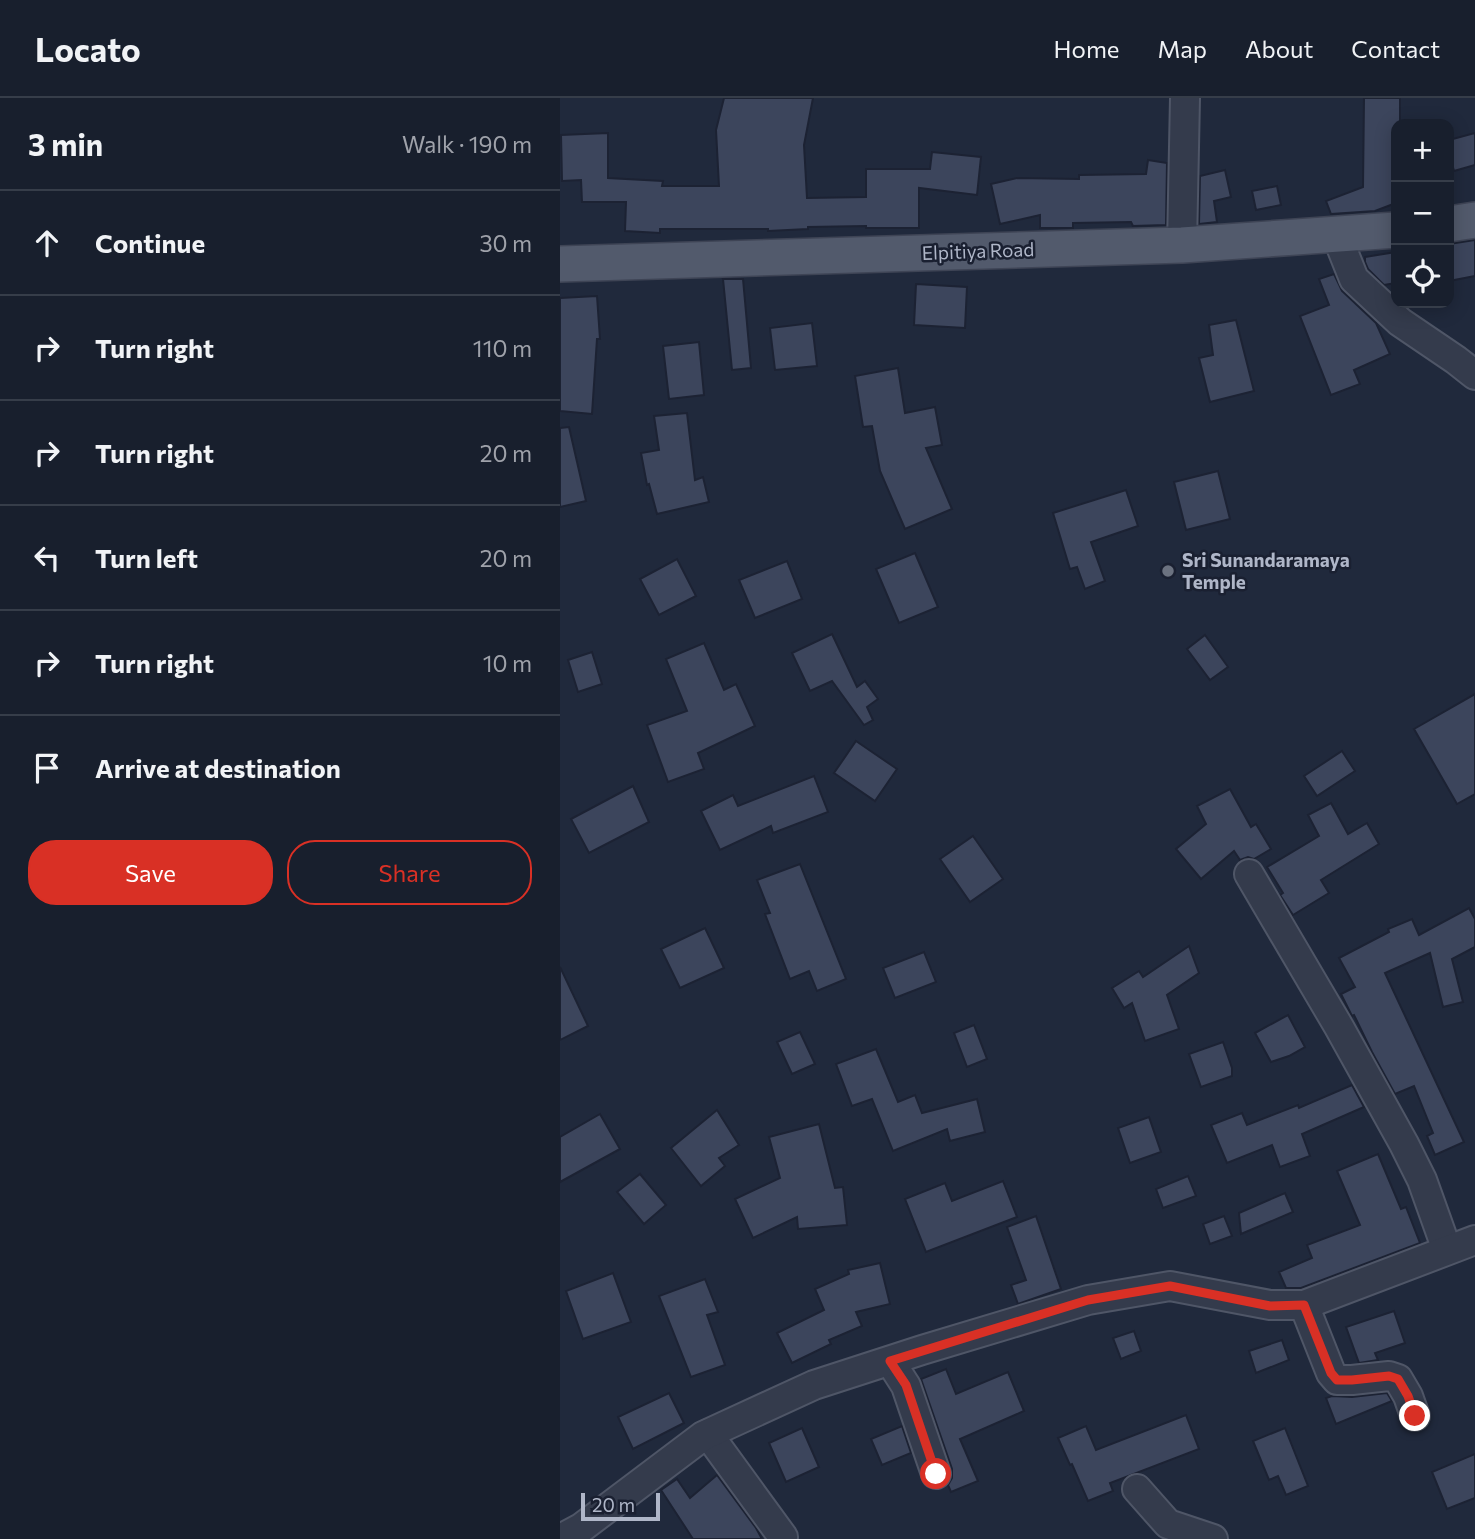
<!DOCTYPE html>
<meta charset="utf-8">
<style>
:root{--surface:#181f2d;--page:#252c39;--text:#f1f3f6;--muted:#9fa2aa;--line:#363d49;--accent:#d93025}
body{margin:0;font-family:Commissioner,sans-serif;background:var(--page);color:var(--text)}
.controls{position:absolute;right:21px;top:21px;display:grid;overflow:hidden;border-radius:14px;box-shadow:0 4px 18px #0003}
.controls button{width:63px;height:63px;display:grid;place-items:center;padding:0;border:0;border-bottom:2px solid var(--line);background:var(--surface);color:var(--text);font:35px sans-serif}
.scale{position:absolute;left:21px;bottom:18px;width:79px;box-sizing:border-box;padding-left:7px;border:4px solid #afb6c8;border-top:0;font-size:19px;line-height:24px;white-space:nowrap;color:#afb6c8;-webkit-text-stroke:5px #1a2031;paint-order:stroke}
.stop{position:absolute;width:21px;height:21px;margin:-16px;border:5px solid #d93025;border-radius:50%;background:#fff}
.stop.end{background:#d93025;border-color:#fff;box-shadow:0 2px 7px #0008}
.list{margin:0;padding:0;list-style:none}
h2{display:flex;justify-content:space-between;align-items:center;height:91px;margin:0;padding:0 28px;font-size:30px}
h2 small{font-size:23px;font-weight:400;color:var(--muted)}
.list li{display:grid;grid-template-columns:46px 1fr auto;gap:21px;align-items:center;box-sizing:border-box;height:105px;padding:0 28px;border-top:2px solid var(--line)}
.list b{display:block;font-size:26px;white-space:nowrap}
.list em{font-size:23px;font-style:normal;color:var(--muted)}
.actions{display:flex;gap:14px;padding:21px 28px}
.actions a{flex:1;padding:16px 0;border:2px solid var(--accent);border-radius:28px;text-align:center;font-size:24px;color:var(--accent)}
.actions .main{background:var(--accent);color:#fff}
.icon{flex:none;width:38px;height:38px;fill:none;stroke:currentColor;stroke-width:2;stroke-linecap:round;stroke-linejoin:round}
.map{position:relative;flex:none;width:915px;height:1441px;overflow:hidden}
header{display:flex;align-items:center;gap:42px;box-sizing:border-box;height:98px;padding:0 35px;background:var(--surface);border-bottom:2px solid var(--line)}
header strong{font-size:33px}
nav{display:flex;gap:38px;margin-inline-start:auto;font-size:24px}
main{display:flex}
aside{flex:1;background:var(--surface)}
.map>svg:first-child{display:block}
</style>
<header>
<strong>Locato</strong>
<nav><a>Home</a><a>Map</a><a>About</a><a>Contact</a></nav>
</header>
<main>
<aside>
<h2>3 min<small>Walk · 190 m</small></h2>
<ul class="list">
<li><svg class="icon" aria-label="ahead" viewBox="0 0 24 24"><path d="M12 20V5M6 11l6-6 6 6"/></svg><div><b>Continue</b></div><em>30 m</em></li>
<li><svg class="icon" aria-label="right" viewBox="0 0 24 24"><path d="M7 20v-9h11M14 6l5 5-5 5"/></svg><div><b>Turn right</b></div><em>110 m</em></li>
<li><svg class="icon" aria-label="right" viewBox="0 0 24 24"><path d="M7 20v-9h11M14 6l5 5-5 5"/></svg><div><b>Turn right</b></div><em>20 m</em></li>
<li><svg class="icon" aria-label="left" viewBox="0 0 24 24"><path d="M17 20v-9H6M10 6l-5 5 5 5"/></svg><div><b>Turn left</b></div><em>20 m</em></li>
<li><svg class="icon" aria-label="right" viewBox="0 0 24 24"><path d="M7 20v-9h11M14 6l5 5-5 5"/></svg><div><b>Turn right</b></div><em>10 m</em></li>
<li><svg class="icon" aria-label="arrive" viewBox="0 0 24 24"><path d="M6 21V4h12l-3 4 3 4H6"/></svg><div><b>Arrive at destination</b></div></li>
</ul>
<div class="actions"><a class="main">Save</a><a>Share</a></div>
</aside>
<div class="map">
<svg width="915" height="1441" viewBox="0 0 915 1441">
<rect width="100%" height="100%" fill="#20293c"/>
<g fill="#3c455c" stroke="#1c2233" stroke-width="2">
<polygon points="164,0 253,0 244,47 247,100 306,99 306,71 370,71 372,54 421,59 417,97 359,90 359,130 306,130 306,128 248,129 248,131 208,133 208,131 100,131 100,135 65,133 66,104 22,104 21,82 2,83 1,37 48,35 48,80 103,83 102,88 159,88 156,32"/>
<polygon points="804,0 840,0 840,26 836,26 836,105 815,113 771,116 766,103 803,89"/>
<polygon points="915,35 915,67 894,73 889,55 889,42"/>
<polygon points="588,62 607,65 606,127 573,128 571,124 513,125 513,130 480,130 480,117 440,126 431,86 457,80 519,81 519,77 586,76"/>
<polygon points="665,72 671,99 654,103 657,124 639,126 640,78"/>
<polygon points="717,88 721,107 696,112 692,93"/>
<polygon points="915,142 915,178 889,183 889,146"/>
<polygon points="836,154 836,185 824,187 808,171 805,164 805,159"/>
<polygon points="774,176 782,193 816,225 830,256 794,272 800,286 771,297 740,218 769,207 759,181"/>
<polygon points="163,181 183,181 191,270 172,272"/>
<polygon points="356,186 407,189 405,230 354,227"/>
<polygon points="37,198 40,241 37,241 32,316 0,313 0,200"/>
<polygon points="676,222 694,293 650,304 639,260 653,257 649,227"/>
<polygon points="252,225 257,268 215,272 210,230"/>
<polygon points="139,244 144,297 109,301 103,248"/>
<polygon points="338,270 345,315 375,309 382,347 366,350 392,411 345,431 320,373 312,328 303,329 295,278"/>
<polygon points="127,315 135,382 143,379 149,404 97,416 89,386 87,387 81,355 99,352 94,318"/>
<polygon points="9,329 26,403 0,409 0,330"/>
<polygon points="658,373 670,421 626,432 614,384"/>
<polygon points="566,392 578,428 531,444 545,483 525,491 517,469 510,471 493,415"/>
<polygon points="355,455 378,509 339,525 316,471"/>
<polygon points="117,461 136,498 99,517 80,481"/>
<polygon points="227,463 242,501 195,520 179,482"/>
<polygon points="272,536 297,589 305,583 318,601 307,609 313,622 304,627 272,583 250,593 232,555"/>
<polygon points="645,537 668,569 650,582 627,551"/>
<polygon points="144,545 164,592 176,586 195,628 138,655 144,671 108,684 87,627 127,613 106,561"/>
<polygon points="32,554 42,586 18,594 8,562"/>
<polygon points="915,596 915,696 897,706 854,631"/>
<polygon points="296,643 337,671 315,703 274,675"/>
<polygon points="782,653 795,673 757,698 744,678"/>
<polygon points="254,678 268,714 213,735 211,728 160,752 141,713 173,697 178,708"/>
<polygon points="73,688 89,724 29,755 11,721"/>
<polygon points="670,691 691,729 696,726 711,751 694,761 688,759 680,762 674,753 641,781 616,751 646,726 637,708"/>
<polygon points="771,705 788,736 807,725 819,746 761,782 769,795 733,817 720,797 723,795 707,769 759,738 748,717"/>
<polygon points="413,738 443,781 410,804 380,761"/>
<polygon points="240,766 286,881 257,893 249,873 230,881 205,816 210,815 197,782"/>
<polygon points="909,810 915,821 915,849 892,861 903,904 883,909 870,855 825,875 904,1044 875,1057 867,1038 873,1035 854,988 835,996 812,954 794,917 792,918 781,896 795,889 779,860 829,834 828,831 852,821 859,837"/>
<polygon points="145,830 164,870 120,890 101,851"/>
<polygon points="629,848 639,875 607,897 619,931 585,943 572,905 564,910 552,890 579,873 583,879"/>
<polygon points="364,854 376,884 335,900 323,870"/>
<polygon points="0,869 28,928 0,942"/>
<polygon points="728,917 745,949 729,958 711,964 695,935"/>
<polygon points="414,927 427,961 407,969 394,935"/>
<polygon points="240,934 255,966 232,976 217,944"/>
<polygon points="663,944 672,970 672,978 641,989 629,956"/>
<polygon points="316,951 338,1004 355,997 362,1015 417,1001 425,1034 390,1043 387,1031 333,1053 312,1001 292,1008 276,966"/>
<polygon points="792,987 804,1009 742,1036 750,1058 720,1069 712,1047 667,1065 651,1027 682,1015 687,1027 738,1007 739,1010"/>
<polygon points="157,1012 179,1047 159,1060 165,1068 141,1088 111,1050"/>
<polygon points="40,1016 60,1051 0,1084 0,1039"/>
<polygon points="589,1019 601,1054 570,1065 558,1030"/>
<polygon points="259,1026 275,1090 283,1089 287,1127 238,1131 237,1119 193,1140 175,1101 220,1080 209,1039"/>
<polygon points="818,1056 841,1111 846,1109 860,1145 741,1190 726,1190 719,1174 752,1160 747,1147 800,1127 777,1073"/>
<polygon points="80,1076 106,1107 84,1126 57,1094"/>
<polygon points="628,1078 636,1098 603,1110 596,1091"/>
<polygon points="443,1083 457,1119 366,1154 345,1101 385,1085 392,1103"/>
<polygon points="725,1095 733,1114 681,1136 679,1115"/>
<polygon points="476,1118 501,1191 458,1206 451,1187 466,1182 447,1129"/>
<polygon points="664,1118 672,1138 650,1146 643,1126"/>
<polygon points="320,1165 330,1206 296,1214 302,1228 269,1242 271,1246 232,1265 217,1235 264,1212 255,1191 289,1176 288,1172"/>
<polygon points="53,1175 71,1224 23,1241 6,1193"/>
<polygon points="145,1181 158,1214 147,1217 165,1267 131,1279 99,1198"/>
<polygon points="834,1213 845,1245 815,1255 818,1262 799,1265 786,1229"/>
<polygon points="574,1233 581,1253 561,1261 553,1240"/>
<polygon points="722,1242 729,1262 696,1275 689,1253"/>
<polygon points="386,1271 396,1296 448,1274 464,1313 400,1341 418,1383 391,1394 388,1387 392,1380 392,1371 361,1281"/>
<polygon points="109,1295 124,1325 73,1351 58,1319"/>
<polygon points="827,1295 832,1303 776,1326 766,1300 772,1298 792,1299"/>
<polygon points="626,1317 639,1351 550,1385 553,1393 528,1403 512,1366 510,1367 498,1340 526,1328 536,1352"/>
<polygon points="342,1328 351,1355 322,1367 311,1341"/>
<polygon points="242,1330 259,1369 226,1384 209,1345"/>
<polygon points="725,1330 748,1388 726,1397 718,1378 709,1382 693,1343"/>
<polygon points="915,1356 915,1400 887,1411 872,1374"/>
<polygon points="157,1377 196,1430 202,1441 133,1441 101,1392 117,1381 130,1400"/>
</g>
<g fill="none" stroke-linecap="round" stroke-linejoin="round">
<g stroke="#4f5667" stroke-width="32">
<g id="minor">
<polyline points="776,136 794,181 840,224 896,262 915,277"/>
<polyline points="622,147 625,0"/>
<polyline points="689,776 779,929 844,1046 862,1082 887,1152"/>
<polyline points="744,1207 771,1275 777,1282 792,1282 829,1278 838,1281 848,1298 855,1318"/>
<polyline points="330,1263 346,1288 376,1376"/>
<polyline points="148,1336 223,1439"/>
<polyline points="577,1391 608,1426 653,1441"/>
<polyline points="0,1441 21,1430 143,1338 254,1287 362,1252 528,1202 610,1188 710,1207 744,1207 915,1142"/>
</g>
</g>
<g stroke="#3e4455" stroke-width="38">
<g id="major">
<polyline points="889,126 915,122"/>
<polyline points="0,166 622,147 836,132"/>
</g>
</g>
<use href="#minor" stroke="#343b4c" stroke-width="28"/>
<use href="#major" stroke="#525a6c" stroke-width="35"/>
</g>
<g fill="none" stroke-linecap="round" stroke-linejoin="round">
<polyline stroke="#d93025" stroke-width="9" points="376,1376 346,1287 330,1263 528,1202 610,1188 710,1208 744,1207 771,1275 777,1282 792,1282 829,1278 838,1281 848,1298 855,1318"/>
</g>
<circle fill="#6b7280" stroke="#1a2031" stroke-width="2.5" cx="608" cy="473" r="7"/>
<g text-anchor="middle" stroke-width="5" stroke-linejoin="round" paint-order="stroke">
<g font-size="19" fill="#afb6c8" stroke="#1a2031">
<text transform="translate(418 153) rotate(-2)" y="7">Elpitiya Road</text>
</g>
<g font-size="19" font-weight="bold" fill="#afb6c8" stroke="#1a2031" text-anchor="start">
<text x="622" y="469">Sri Sunandaramaya<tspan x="622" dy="22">Temple</tspan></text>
</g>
</g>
</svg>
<div class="controls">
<button>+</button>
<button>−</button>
<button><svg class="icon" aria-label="locate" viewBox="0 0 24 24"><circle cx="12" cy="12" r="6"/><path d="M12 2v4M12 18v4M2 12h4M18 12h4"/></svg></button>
</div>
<div class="scale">20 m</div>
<div class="stop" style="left:376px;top:1376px"></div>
<div class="stop end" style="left:855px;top:1318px"></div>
</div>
</main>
